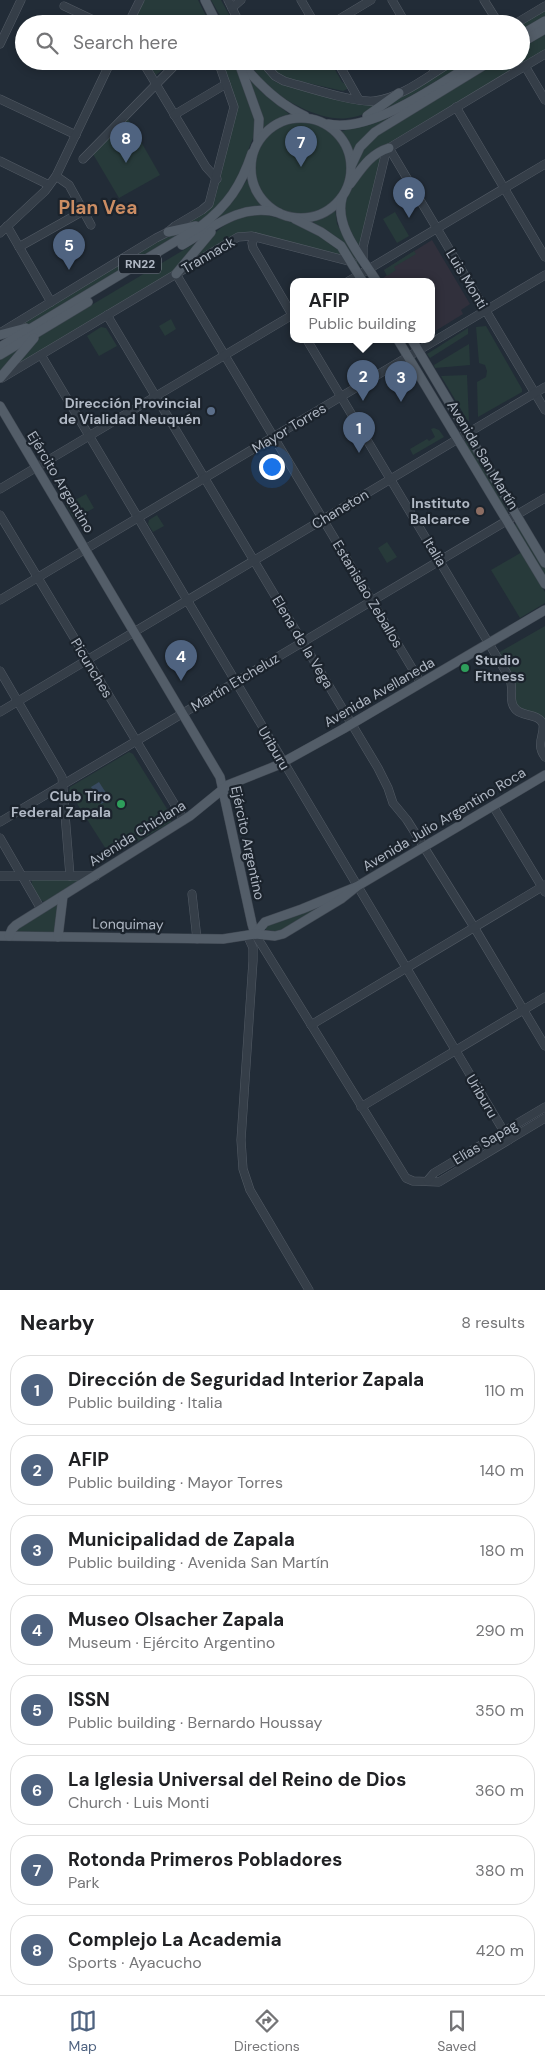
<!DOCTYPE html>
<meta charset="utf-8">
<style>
:root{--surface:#fff;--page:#f2f2f2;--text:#202124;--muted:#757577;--line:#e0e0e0;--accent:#4f6380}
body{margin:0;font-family:"DM Sans",sans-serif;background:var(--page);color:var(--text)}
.you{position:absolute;left:271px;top:466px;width:18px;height:18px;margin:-12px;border:4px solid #fff;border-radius:50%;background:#1a73e8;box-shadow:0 0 0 8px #1a73e833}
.badge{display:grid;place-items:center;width:32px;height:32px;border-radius:50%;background:var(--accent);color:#fff;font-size:16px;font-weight:700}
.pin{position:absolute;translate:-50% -41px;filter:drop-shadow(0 1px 2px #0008)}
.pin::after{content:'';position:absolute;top:26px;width:18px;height:15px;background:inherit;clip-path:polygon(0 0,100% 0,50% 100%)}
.popup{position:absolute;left:290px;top:278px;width:145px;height:65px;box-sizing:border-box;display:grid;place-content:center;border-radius:10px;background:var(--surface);filter:drop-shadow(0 1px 4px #0005);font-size:16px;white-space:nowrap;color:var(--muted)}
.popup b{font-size:19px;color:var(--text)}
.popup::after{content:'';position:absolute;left:50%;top:100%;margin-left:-10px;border:10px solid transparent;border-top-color:var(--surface)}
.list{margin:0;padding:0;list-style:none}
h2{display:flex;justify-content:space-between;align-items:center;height:65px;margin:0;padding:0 20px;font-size:21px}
h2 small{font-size:16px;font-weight:400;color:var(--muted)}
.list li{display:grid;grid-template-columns:32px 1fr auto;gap:15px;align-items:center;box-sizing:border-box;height:70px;margin:0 10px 10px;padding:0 10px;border:1px solid var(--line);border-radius:20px}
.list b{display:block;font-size:19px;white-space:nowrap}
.list p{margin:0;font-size:16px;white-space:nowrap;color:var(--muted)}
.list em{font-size:16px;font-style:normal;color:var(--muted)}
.icon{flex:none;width:28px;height:28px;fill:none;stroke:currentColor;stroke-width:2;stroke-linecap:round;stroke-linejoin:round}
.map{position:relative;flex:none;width:545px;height:1290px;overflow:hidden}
.search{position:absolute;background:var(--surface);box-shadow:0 2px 8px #0003;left:15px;right:15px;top:15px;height:55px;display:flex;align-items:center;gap:12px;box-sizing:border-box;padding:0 18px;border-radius:28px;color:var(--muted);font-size:19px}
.sheet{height:705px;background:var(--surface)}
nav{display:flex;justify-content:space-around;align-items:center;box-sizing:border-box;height:70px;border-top:1px solid var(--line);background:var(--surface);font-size:14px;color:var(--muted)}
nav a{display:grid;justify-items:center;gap:2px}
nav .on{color:var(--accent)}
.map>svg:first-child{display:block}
</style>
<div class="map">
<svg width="545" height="1290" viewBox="0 0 545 1290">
<rect width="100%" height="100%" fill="#222c37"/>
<polygon fill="#31303c" points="432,240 470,304 461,310 463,314 432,333 432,282 384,282 382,279 387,275 384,270"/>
<g fill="#273a3a">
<polygon points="143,0 198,0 210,24 132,24"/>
<polygon points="211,0 221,0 234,24 225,24"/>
<polygon points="545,9 545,16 521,30 521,24"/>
<polygon points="545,34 545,50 369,155 353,176 360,153 375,136 500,61 521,61 521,49"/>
<polygon points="146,61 172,61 156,75"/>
<path d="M 221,61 L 232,61 C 242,79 252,102 255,122 C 257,133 251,141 248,151 C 246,156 246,162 244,166 C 237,185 215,216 196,224 C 190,226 183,227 177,229 L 208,210 L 215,199 L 236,113 Z"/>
<path d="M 248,61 L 257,61 L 274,81 L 280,84 L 367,105 L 383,103 C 372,110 361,117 348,118 C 323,122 285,102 267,85 C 260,78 254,70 248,61 Z"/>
<polygon points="274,61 330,61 342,82 347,85 347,89 343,91 281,77 273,67"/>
<polygon points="458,61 470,61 404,100 370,116 397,97"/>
<polygon points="249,79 263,93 289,114 263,128"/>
<polygon points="412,104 368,133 353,150 340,132 380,118"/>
<polygon points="128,119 160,175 119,198 93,154"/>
<circle cx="301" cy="167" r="47"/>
<path d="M 382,155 L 359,246 C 354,236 345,224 344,213 C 343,191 365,168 382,155 Z"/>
<polygon points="247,180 248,180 261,205 240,209 194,234 231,203"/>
<polygon points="335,208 337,224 361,268 339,240 313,222 314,219"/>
<polygon points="395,212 409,236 397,243 383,219"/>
<path d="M 258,214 C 291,218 323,234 346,257 L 244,232 L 237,234 L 191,261 C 212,234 223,219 258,214 Z"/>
<polygon points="190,230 30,325 11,329 162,239"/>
<polygon points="197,242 172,273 15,366 38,337"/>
<polygon points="414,251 416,254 394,267 396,270 387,276 384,270"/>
<polygon points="171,319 176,329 165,336 159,326"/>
<polygon points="486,326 522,389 522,392 478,417 477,382 486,377 487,371 485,365 479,363 476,327"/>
<polygon points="101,327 106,328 117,346 99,356 87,336"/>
<polygon points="468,328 468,334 430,358 427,354"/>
<polygon points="25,344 0,373 0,359"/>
<polygon points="469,344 470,365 435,368 434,365"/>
<polygon points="467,375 469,421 468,421 441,376"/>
<polygon points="434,428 439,430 444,437 413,455 410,449 427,439 429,441 435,437 431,429"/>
<polygon points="466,440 469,440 508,512 506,513 464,442"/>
<polygon points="86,494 94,508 74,519 66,505"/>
<polygon points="157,515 164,526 153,532 148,524 149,520"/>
<polygon points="516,524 519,524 545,566 545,581 514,526"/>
<polygon points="387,542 397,557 387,563 378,548"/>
<polygon points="522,552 545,592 545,603 520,618 491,570"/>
<polygon points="545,626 545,720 516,706 514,698 515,681 498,653"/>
<polygon points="129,752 133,754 172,817 171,822 111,857 69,791 70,787"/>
<path d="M 32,879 L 82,879 L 44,902 C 38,899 30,886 32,879 Z"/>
<polygon points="334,898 281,932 266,930 265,925"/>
<polygon points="58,903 57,929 54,933 16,932 16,929"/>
</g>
<polygon fill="#384a60" points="99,782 110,799 101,804 91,787"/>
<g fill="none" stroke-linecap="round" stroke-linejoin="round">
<g stroke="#535b65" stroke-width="9">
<g id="minor">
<polyline points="228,0 240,24"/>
<polyline points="301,0 315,24"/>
<polyline points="392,0 406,24"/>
<polyline points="484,0 499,24"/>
<polyline points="64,6 102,24"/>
<polyline points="232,8 241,0"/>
<polyline points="128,24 140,0"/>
<polyline points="331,24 371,0"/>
<polyline points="515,24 545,6"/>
<polyline points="0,44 21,0"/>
<polyline points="142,61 206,167 217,179"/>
<path d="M 262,61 L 275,76 L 284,81 C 306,87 354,103 374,101 C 402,98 429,75 453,61"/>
<polyline points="337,61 359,100"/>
<polyline points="429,61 435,72"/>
<polyline points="525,66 545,100"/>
<polyline points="0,99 76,135"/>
<polyline points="456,107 545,257"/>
<polyline points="174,115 226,84"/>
<polyline points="389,148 545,410"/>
<polyline points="83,159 179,61"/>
<polyline points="0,161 49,185"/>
<polyline points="56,176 69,185 91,225"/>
<polyline points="7,226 51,302"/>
<polyline points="0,233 45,191 56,176 111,61"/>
<polyline points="255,237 252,243 253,248 294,318"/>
<polyline points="19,247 83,211"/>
<polyline points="363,258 363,247 385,156 389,148 545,54"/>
<polyline points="176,274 421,683"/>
<polyline points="347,282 545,164"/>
<polyline points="107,315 378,768 388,788 393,803 407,820 474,927 545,1046"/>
<polyline points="0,333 156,238 168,232 175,226 202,210 209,204 234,107 218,61"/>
<path d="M 307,340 L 509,677 C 515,688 508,699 514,707 C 520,718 538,712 543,724 C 545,736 535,743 545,757"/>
<polyline points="41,355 509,1140"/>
<polyline points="2,378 238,237 252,236 352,262"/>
<polyline points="0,489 294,314"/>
<polyline points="0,515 184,820"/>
<polyline points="0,600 545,275"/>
<polyline points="0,671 62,777 70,876"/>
<polyline points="0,712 545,387"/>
<polyline points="493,806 545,892"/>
<polyline points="0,822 545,498"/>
<polyline points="0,838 41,909"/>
<polyline points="0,876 96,876"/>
<polyline points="192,894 197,939"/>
<polyline points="255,934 406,1178 413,1181 439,1182 545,1118"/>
<polyline points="248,937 253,948 253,961 241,1140 243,1169 250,1190 309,1290"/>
<polyline points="311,1025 545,885"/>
<polyline points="361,1107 545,997"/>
<polyline points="428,1180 434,1173 545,1107"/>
</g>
</g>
<g stroke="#3f4751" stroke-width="10">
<g id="major">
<polyline points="205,0 217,24"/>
<polyline points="521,35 545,21"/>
<polyline points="521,43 545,29"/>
<path d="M 240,61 C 258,84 278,104 305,116"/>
<polyline points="240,66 259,119 258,140"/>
<polyline points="367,116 399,93"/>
<circle cx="301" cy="168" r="50"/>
<path d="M 328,124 C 371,134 441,83 477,61"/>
<polyline points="352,164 360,147 375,132 491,61"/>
<path d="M 350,184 C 362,168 370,154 389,148"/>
<path d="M 342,198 C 334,228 363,258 377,282"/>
<polyline points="295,219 321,232 341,246 363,282"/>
<polyline points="168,232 196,226"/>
<path d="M 182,245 C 213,227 242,202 279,213"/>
<polyline points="176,274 211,232"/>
<polyline points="0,335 26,328"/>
<polyline points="398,340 545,584"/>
<polyline points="412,340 545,563"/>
<path d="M 0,347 L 201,226 C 228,205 241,186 252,153"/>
<polyline points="0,355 88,302"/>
<polyline points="0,378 34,338"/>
<polyline points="0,406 220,777 252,924 255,934"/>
<polyline points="255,934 265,922 302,909 356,887 545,775"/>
<polyline points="0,936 223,939 255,934 275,936 283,934 341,899 356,887"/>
<polyline points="9,936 12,929 16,925 190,816 228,785 278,765 343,729 545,610"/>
<polyline points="58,937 63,896"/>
</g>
</g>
<use href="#minor" stroke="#353e48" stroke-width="8"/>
<use href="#major" stroke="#535d68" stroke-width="9"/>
</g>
<circle fill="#5c6f8a" stroke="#1b232c" stroke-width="2" cx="211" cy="411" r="5"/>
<circle fill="#8d6e63" stroke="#1b232c" stroke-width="2" cx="480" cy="511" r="5"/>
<g fill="#2e9e5b" stroke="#1b232c" stroke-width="2">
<circle cx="465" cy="668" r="5"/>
<circle cx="121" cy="804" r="5"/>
</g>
<g text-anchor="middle" stroke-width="4.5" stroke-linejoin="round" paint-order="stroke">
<rect fill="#1b232c" stroke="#838b96" stroke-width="1" x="119" y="254.5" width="42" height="19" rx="4"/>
<g font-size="12" font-weight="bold" fill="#b0b8c4">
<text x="140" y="268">RN22</text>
</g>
<g font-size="14" fill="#b0b8c4" stroke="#1b232c">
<text transform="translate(208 255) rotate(-30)" y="5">Trannack</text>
<text transform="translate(467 279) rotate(59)" y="5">Luis Monti</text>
<text transform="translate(289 428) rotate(-31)" y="5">Mayor Torres</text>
<text transform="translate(483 455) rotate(59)" y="5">Avenida San Martín</text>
<text transform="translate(61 482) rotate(59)" y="5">Ejército Argentino</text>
<text transform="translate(340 509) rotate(-31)" y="5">Chaneton</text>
<text transform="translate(435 552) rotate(59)" y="5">Italia</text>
<text transform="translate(368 594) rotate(59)" y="5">Estanislao Zeballos</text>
<text transform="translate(303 642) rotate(59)" y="5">Elena de la Vega</text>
<text transform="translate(92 668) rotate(59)" y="5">Picunches</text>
<text transform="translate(235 682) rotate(-31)" y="5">Martín Etcheluz</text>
<text transform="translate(379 692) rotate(-30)" y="5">Avenida Avellaneda</text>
<text transform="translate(274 748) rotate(59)" y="5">Uriburu</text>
<text transform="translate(444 819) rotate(-31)" y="5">Avenida Julio Argentino Roca</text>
<text transform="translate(137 833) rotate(-32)" y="5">Avenida Chiclana</text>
<text transform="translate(248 843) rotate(78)" y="5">Ejército Argentino</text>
<text transform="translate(128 924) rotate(1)" y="5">Lonquimay</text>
<text transform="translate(482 1096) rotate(59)" y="5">Uriburu</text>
<text transform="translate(485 1142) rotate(-31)" y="5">Elías Sapag</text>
</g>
<g font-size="14" font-weight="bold" fill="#b0b8c4" stroke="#1b232c" text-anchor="end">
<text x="201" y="408">Dirección Provincial<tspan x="201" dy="16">de Vialidad Neuquén</tspan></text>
<text x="470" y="508">Instituto<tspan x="470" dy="16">Balcarce</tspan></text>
<text x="475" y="665" text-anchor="start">Studio<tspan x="475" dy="16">Fitness</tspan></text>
<text x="111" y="801">Club Tiro<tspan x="111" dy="16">Federal Zapala</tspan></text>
</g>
<g font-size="19" font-weight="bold" fill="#cc8d63" stroke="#1b232c">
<text x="98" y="214">Plan Vea</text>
</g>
</g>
</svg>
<div class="you"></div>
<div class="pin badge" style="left:359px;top:453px">1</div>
<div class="pin badge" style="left:363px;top:401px">2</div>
<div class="popup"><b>AFIP</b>Public building</div>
<div class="pin badge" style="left:401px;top:402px">3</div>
<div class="pin badge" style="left:181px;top:681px">4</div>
<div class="pin badge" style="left:69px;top:270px">5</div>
<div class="pin badge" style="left:409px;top:218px">6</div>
<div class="pin badge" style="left:301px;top:167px">7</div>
<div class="pin badge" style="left:126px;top:163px">8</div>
<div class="search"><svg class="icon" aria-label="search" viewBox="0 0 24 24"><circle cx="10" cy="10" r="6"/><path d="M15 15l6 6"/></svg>Search here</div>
</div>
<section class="sheet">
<h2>Nearby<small>8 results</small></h2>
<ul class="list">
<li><span class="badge">1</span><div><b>Dirección de Seguridad Interior Zapala</b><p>Public building · Italia</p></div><em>110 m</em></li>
<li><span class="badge">2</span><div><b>AFIP</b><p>Public building · Mayor Torres</p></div><em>140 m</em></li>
<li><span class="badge">3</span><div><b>Municipalidad de Zapala</b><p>Public building · Avenida San Martín</p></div><em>180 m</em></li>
<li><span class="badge">4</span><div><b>Museo Olsacher Zapala</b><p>Museum · Ejército Argentino</p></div><em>290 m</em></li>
<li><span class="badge">5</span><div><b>ISSN</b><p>Public building · Bernardo Houssay</p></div><em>350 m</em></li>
<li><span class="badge">6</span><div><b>La Iglesia Universal del Reino de Dios</b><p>Church · Luis Monti</p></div><em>360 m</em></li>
<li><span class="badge">7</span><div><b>Rotonda Primeros Pobladores</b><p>Park</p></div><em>380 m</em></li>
<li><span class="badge">8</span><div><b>Complejo La Academia</b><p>Sports · Ayacucho</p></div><em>420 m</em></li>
</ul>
</section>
<nav>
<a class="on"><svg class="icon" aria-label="map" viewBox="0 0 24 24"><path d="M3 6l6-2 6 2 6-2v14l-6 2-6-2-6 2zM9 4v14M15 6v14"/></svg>Map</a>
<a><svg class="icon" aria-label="directions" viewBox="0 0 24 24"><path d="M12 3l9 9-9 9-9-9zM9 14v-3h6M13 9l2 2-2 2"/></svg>Directions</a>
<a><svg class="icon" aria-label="saved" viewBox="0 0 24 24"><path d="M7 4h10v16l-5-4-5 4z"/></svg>Saved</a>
</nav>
